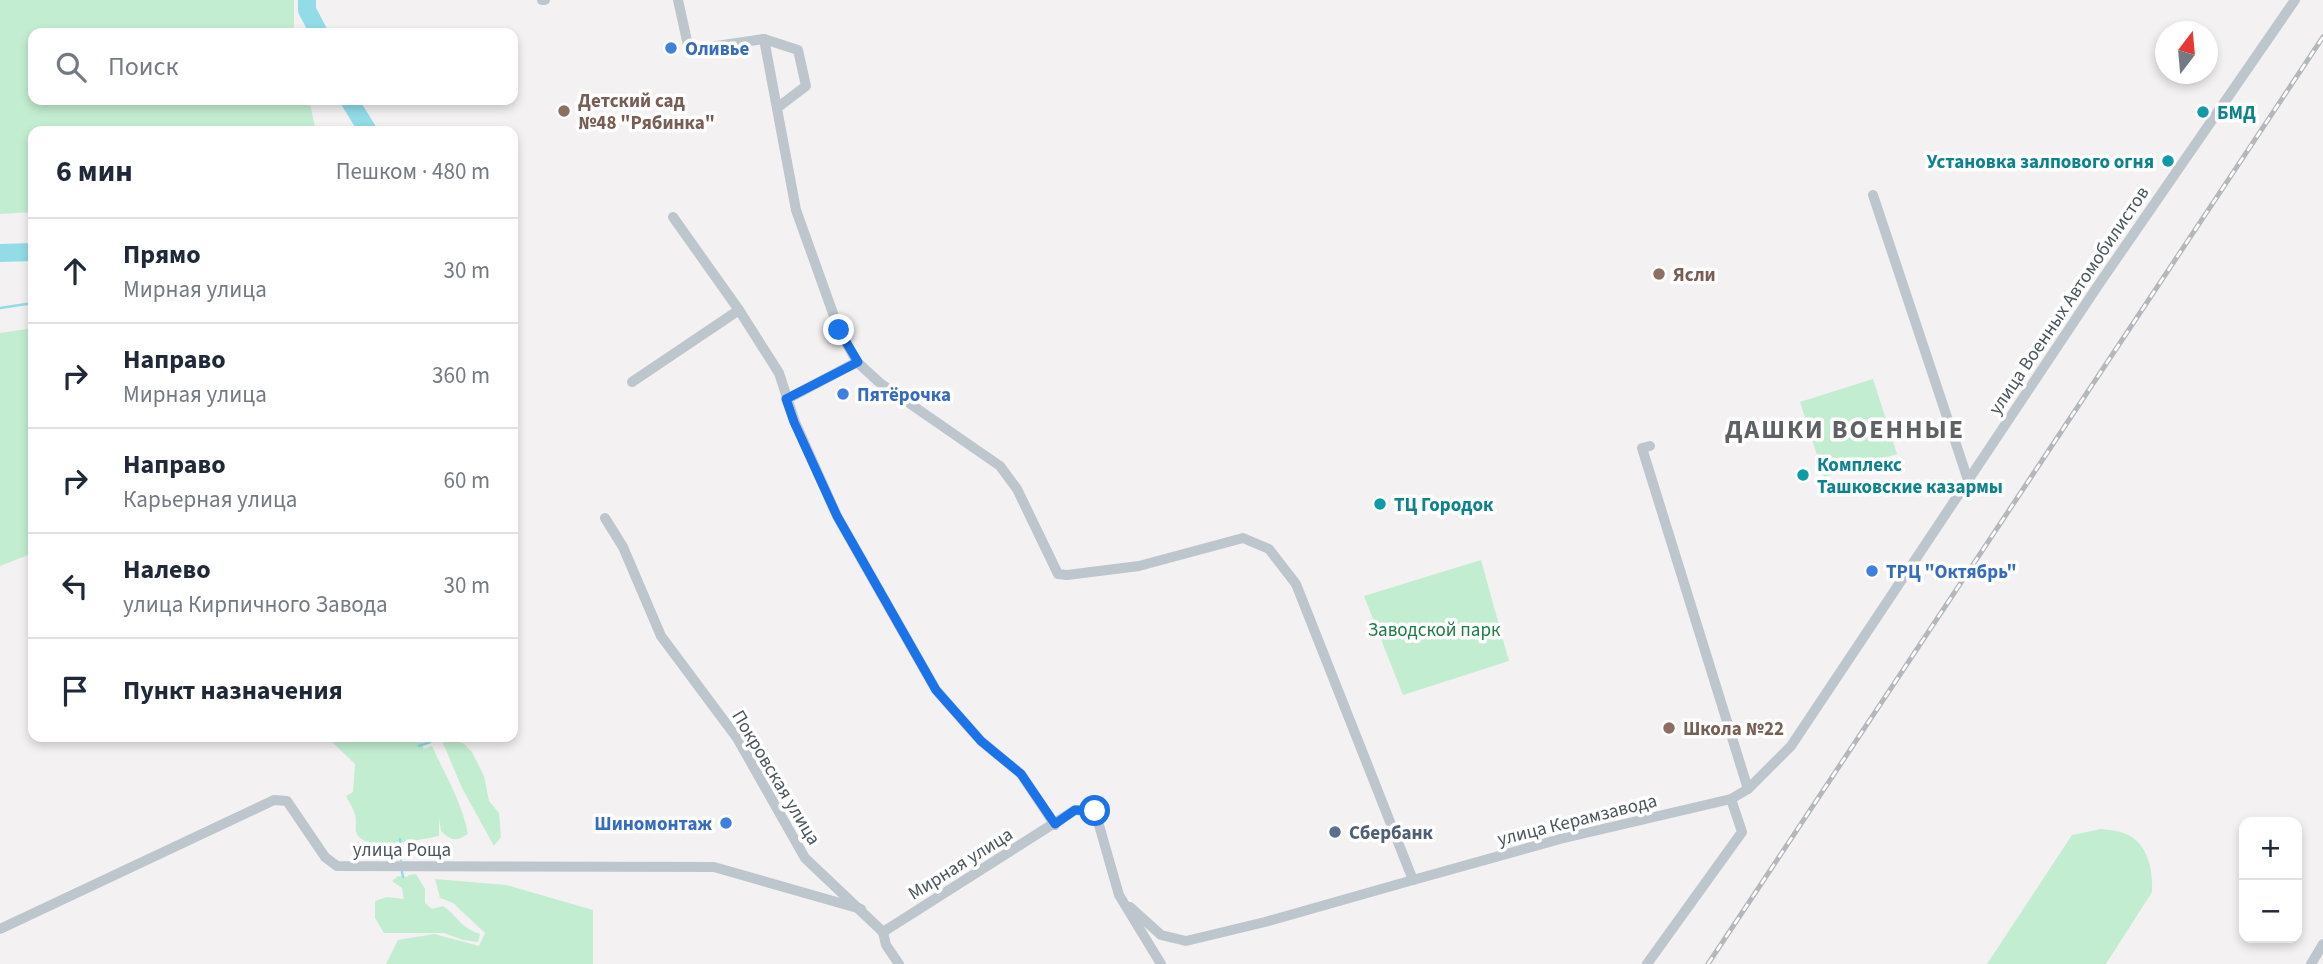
<!DOCTYPE html>
<html lang="ru">
<meta charset="utf-8">
<style>
:root{--surface:#fff;--page:#f2f2f3;--text:#1f2937;--muted:#747a83;--line:#e0e1e3}
body{margin:0;font-family:"Source Sans 3",sans-serif;background:var(--page);color:var(--text)}
.controls{position:absolute;right:21px;bottom:21px;display:grid;overflow:hidden;border-radius:14px;box-shadow:0 4px 10px #0003}
.controls button{width:63px;height:63px;display:grid;place-items:center;padding:0;border:0;border-bottom:2px solid var(--line);background:var(--surface);color:var(--text);font:35px sans-serif}
.compass{position:absolute;left:2155px;top:21px;width:63px;height:63px;border-radius:50%;background:var(--surface);box-shadow:0 4px 10px #0003;rotate:16deg}
.stop{position:absolute;width:21px;height:21px;margin:-16px;border:5px solid #1a73e8;border-radius:50%;background:#fff}
.stop.end{background:#1a73e8;border-color:#fff;box-shadow:0 2px 7px #0008}
.list{margin:0;padding:0;list-style:none}
h2{display:flex;justify-content:space-between;align-items:center;height:91px;margin:0;padding:0 28px;font-size:30px}
h2 small{font-size:23px;font-weight:400;color:var(--muted)}
.list li{display:grid;grid-template-columns:46px 1fr auto;gap:21px;align-items:center;box-sizing:border-box;height:105px;padding:0 28px;border-top:2px solid var(--line)}
.list b{display:block;font-size:26px;white-space:nowrap}
.list p{margin:0;font-size:23px;white-space:nowrap;color:var(--muted)}
.list em{font-size:23px;font-style:normal;color:var(--muted)}
.icon{flex:none;width:38px;height:38px;fill:none;stroke:currentColor;stroke-width:2;stroke-linecap:round;stroke-linejoin:round}
.map{position:relative;flex:none;width:2323px;height:964px;overflow:hidden}
.search{position:absolute;background:var(--surface);box-shadow:0 4px 10px #0003;left:28px;top:28px;width:490px;height:77px;display:flex;align-items:center;gap:18px;box-sizing:border-box;padding:0 24px;border-radius:14px;color:var(--muted);font-size:26px}
.panel{position:absolute;background:var(--surface);box-shadow:0 4px 10px #0003;left:28px;top:126px;width:490px;height:616px;border-radius:14px}
.map>svg:first-child{display:block}
</style>
<div class="map">
<svg width="2323" height="964" viewBox="0 0 2323 964">
<rect width="100%" height="100%" fill="#f3f1f1"/>
<g fill="#c3edd1">
<polygon points="0,0 294,0 294,33 33,33 33,100 309,100 316,131 33,131 33,212 0,214"/>
<polygon points="33,328 33,553 0,566 0,333"/>
<polygon points="1873,379 1897,454 1824,477 1800,402"/>
<polygon points="1481,560 1509,661 1403,695 1364,596"/>
<path d="M 327,737 L 423,737 L 422,745 L 424,749 L 432,746 C 445,775 462,802 468,834 C 455,842 452,841 441,831 L 439,818 L 439,836 C 423,839 362,853 356,832 C 355,827 357,821 355,815 C 354,809 349,802 346,796 L 353,792 L 355,764 Z"/>
<polygon points="449,738 464,744 472,752 484,776 489,801 499,813 501,837 494,846 462,788 443,743"/>
<path d="M 2101,829 C 2110,830 2122,831 2130,836 C 2149,847 2153,872 2152,892 L 2106,964 L 1987,964 L 2072,835 Z"/>
<path d="M 416,874 L 425,889 L 425,903 L 432,909 L 443,906 C 460,918 458,926 480,934 L 478,942 L 463,940 L 444,933 L 384,933 L 375,918 L 375,901 L 387,897 L 404,899 L 402,888 L 392,881 L 398,876 L 407,877 L 409,875 Z"/>
<polygon points="435,879 506,885 593,910 593,964 386,964 398,940 434,934 479,946 485,933 453,903 440,898"/>
</g>
<g fill="none" stroke-linecap="round" stroke-linejoin="round">
<g stroke="#93dbe7" stroke-width="2.5">
<polyline points="0,308 33,303"/>
<polyline points="419,746 430,742"/>
<polyline points="400,839 401,860"/>
<polyline points="402,872 403,877"/>
</g>
<g stroke="#93dbe7" stroke-width="18">
<polyline points="307,0 307,10 319,33"/>
<polyline points="349,100 368,131"/>
<polyline points="0,253 33,252"/>
</g>
<g stroke="#bec6cd" stroke-width="10">
<polyline points="542,0 545,0"/>
<polyline points="678,0 689,50 764,39 798,50 806,86 777,108"/>
<polyline points="764,39 796,210 839,330 857,362 880,383 1000,466 1017,489 1058,574 1067,575 1139,566 1243,538 1269,549 1296,584 1413,880 1560,839 1731,799 1748,789 1791,746 2099,284 2295,0"/>
<polyline points="1873,195 1968,480"/>
<polyline points="673,217 739,310 779,373 795,422 837,516 936,690 981,741 1021,774 1055,825"/>
<polyline points="632,382 739,310"/>
<polyline points="787,399 857,362"/>
<polyline points="1650,446 1642,448 1748,789"/>
<polyline points="605,518 623,547 661,636 737,738 805,858 883,932 886,945 899,964"/>
<polyline points="1130,907 1161,935 1186,941 1265,922 1413,880"/>
<polyline points="0,929 274,800 287,801 325,857 337,866 714,867 861,909"/>
<polyline points="883,932 1075,810 1095,811 1119,895 1161,964"/>
<polyline points="1647,964 1742,832 1731,799"/>
<polyline points="2311,964 2323,944"/>
</g>
<g stroke="#b4b7bb" stroke-width="5">
<polyline id="rail" points="1708,964 2323,37"/>
</g>
<use href="#rail" stroke="#fff" stroke-width="2.5" stroke-dasharray="8" stroke-linecap="butt"/>
</g>
<g fill="none" stroke-linecap="round" stroke-linejoin="round">
<polyline stroke="#1a73e8" stroke-width="9" points="839,330 858,362 786,399 794,422 837,516 936,690 981,741 1021,774 1055,824 1075,810 1095,811"/>
</g>
<g fill="#3f7fe0" stroke="#fff" stroke-width="2.5">
<circle cx="671" cy="48" r="7"/>
<circle cx="843" cy="394" r="7"/>
<circle cx="1872" cy="571" r="7"/>
<circle cx="726" cy="823" r="7"/>
</g>
<g fill="#8d6e63" stroke="#fff" stroke-width="2.5">
<circle cx="564" cy="111" r="7"/>
<circle cx="1659" cy="274" r="7"/>
<circle cx="1669" cy="728" r="7"/>
</g>
<g fill="#0f9aa8" stroke="#fff" stroke-width="2.5">
<circle cx="2203" cy="112" r="7"/>
<circle cx="2168" cy="161" r="7"/>
<circle cx="1803" cy="475" r="7"/>
<circle cx="1380" cy="504" r="7"/>
</g>
<circle fill="#5c6f8a" stroke="#fff" stroke-width="2.5" cx="1335" cy="832" r="7"/>
<g text-anchor="middle" stroke-width="7" stroke-linejoin="round" paint-order="stroke">
<g font-size="19" font-weight="bold" fill="#366cbe" stroke="#fff" text-anchor="start">
<text x="685" y="55">Оливье</text>
<text x="857" y="401">Пятёрочка</text>
<text x="1886" y="578">ТРЦ "Октябрь"</text>
<text x="712" y="830" text-anchor="end">Шиномонтаж</text>
</g>
<g font-size="19" font-weight="bold" fill="#785e54" stroke="#fff" text-anchor="start">
<text x="578" y="107">Детский сад<tspan x="578" dy="22">№48 "Рябинка"</tspan></text>
<text x="1673" y="281">Ясли</text>
<text x="1683" y="735">Школа №22</text>
</g>
<g font-size="19" font-weight="bold" fill="#0d838f" stroke="#fff" text-anchor="start">
<text x="2217" y="119">БМД</text>
<text x="2154" y="168" text-anchor="end">Установка залпового огня</text>
<text x="1817" y="471">Комплекс<tspan x="1817" dy="22">Ташковские казармы</tspan></text>
<text x="1394" y="511">ТЦ Городок</text>
</g>
<g font-size="19" fill="#4a555d" stroke="#fff">
<text transform="translate(2068 300) rotate(-56)" y="7">улица Военных Автомобилистов</text>
<text transform="translate(777 777) rotate(59)" y="7">Покровская улица</text>
<text transform="translate(1577 819) rotate(-14)" y="7">улица Керамзавода</text>
<text x="402" y="856">улица Роща</text>
<text transform="translate(960 863) rotate(-32)" y="7">Мирная улица</text>
</g>
<g font-size="19" fill="#1d7c46" stroke="#fff">
<text x="1434" y="636">Заводской парк</text>
</g>
<g font-size="19" font-weight="bold" fill="#4e5e75" stroke="#fff" text-anchor="start">
<text x="1349" y="839">Сбербанк</text>
</g>
<g font-size="26" font-weight="bold" letter-spacing="2" fill="#5e6265" stroke="#fff">
<text x="1845" y="438">ДАШКИ ВОЕННЫЕ</text>
</g>
</g>
</svg>
<div class="controls">
<button>+</button>
<button>−</button>
</div>
<svg class="compass" viewBox="-18 -18 36 36"><path d="M0-13l5 13h-10z" fill="#e53935"/><path d="M0 13l5-13h-10z" fill="#747a83"/></svg>
<div class="stop" style="left:1095px;top:811px"></div>
<div class="stop end" style="left:839px;top:330px"></div>
<div class="search"><svg class="icon" aria-label="search" viewBox="0 0 24 24"><circle cx="10" cy="10" r="6"/><path d="M15 15l6 6"/></svg>Поиск</div>
<section class="panel">
<h2>6 мин<small>Пешком · 480 m</small></h2>
<ul class="list">
<li><svg class="icon" aria-label="ahead" viewBox="0 0 24 24"><path d="M12 20V5M6 11l6-6 6 6"/></svg><div><b>Прямо</b><p>Мирная улица</p></div><em>30 m</em></li>
<li><svg class="icon" aria-label="right" viewBox="0 0 24 24"><path d="M7 20v-9h11M14 6l5 5-5 5"/></svg><div><b>Направо</b><p>Мирная улица</p></div><em>360 m</em></li>
<li><svg class="icon" aria-label="right" viewBox="0 0 24 24"><path d="M7 20v-9h11M14 6l5 5-5 5"/></svg><div><b>Направо</b><p>Карьерная улица</p></div><em>60 m</em></li>
<li><svg class="icon" aria-label="left" viewBox="0 0 24 24"><path d="M17 20v-9H6M10 6l-5 5 5 5"/></svg><div><b>Налево</b><p>улица Кирпичного Завода</p></div><em>30 m</em></li>
<li><svg class="icon" aria-label="arrive" viewBox="0 0 24 24"><path d="M6 21V4h12l-3 4 3 4H6"/></svg><div><b>Пункт назначения</b></div></li>
</ul>
</section>
</div>
